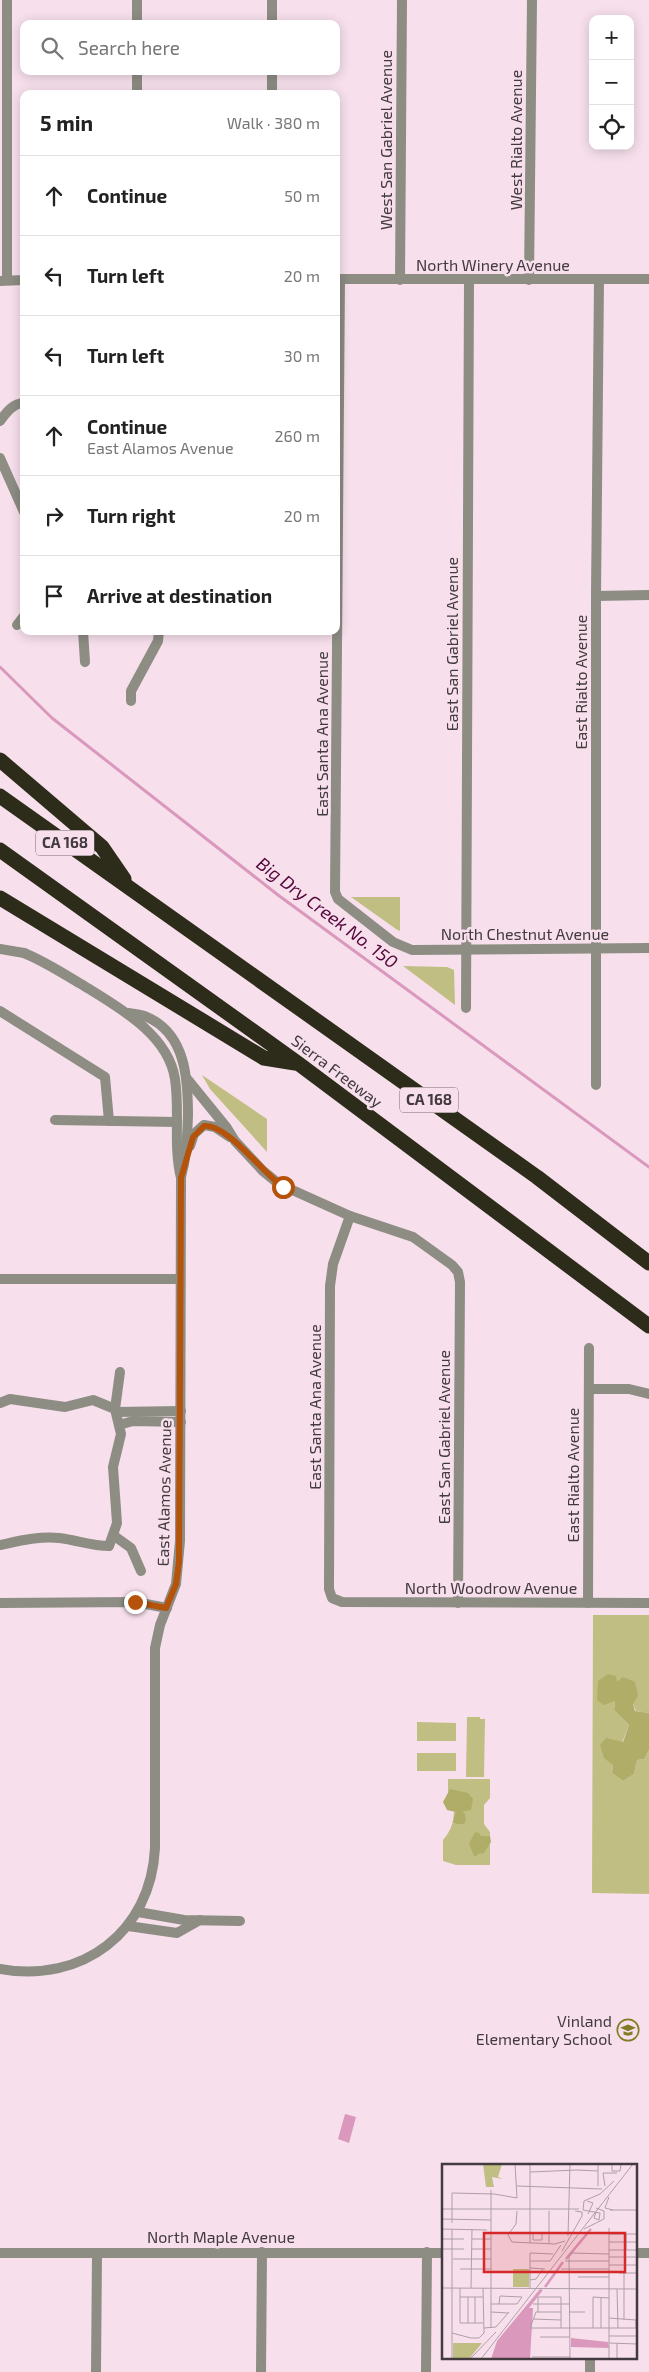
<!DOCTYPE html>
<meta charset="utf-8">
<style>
:root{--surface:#fff;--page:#f6f6f6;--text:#222;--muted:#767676;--line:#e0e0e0}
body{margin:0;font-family:"Exo 2",sans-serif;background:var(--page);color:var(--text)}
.controls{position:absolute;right:15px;top:15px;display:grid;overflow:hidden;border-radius:10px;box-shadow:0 2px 12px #0003}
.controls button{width:45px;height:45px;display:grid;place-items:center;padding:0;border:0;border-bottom:1px solid var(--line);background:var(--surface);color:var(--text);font:25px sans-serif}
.stop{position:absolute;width:15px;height:15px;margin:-11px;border:4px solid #b45309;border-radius:50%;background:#fff}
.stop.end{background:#b45309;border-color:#fff;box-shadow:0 1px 5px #0008}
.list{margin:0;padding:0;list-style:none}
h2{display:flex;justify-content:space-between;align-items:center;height:65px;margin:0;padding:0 20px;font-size:21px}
h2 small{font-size:16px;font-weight:400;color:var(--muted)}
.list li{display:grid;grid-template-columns:32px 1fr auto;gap:15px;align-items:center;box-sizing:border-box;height:80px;padding:0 20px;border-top:1px solid var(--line)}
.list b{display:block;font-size:19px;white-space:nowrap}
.list p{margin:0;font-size:16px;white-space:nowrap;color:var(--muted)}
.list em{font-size:16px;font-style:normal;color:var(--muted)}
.icon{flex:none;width:28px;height:28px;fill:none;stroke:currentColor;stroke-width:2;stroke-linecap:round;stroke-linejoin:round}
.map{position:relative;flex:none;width:649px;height:2372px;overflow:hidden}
.search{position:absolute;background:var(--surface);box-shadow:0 2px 12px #0003;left:20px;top:20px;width:320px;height:55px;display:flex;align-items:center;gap:12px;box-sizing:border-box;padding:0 18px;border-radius:10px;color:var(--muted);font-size:19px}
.panel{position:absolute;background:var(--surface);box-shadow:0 2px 12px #0003;left:20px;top:90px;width:320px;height:545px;border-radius:10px}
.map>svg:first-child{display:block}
</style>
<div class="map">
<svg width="649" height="2372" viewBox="0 0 649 2372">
<rect width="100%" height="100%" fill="#f7e0ec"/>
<g fill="#c0be82">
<polygon points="351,897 400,897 400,931 396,929"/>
<polygon points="403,966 447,967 454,970 455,1005"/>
<polygon points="202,1075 267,1119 267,1152 210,1089"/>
<polygon points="593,1615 649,1615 649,1713 636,1711 633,1704 615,1701 614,1710 629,1725 613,1765 612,1773 623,1781 634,1774 637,1760 644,1759 649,1750 649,1894 592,1893"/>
<polygon points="467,1717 480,1717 480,1719 485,1719 484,1777 466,1777"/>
<polygon points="417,1722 456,1723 456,1741 417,1741"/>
<rect x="417" y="1753" width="39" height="18"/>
<path d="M 448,1779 L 490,1779 L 490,1798 L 484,1805 L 484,1824 L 490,1832 L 490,1865 L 456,1865 L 443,1861 L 443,1840 C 455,1826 454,1816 454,1798 L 448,1798 Z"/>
</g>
<g fill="#b0ad69">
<polygon points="608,1674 616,1676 617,1682 623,1677 635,1682 638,1696 633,1704 635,1711 649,1713 649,1750 644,1759 637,1760 634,1774 623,1781 612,1773 613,1765 604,1758 600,1745 606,1738 623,1742 629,1725 614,1710 615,1701 604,1705 597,1700 598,1681"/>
<polygon points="450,1789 468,1793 473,1799 471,1810 462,1812 465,1814 466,1820 464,1824 457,1824 453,1822 456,1812 447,1810 443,1802"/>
<polygon points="475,1832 479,1833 481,1836 490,1836 491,1842 483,1854 480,1853 476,1856 474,1856 469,1844"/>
</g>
<polygon fill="#d998bc" points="345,2114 356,2117 349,2143 338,2139"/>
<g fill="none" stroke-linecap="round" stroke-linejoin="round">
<polyline stroke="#d998bc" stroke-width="3" points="0,667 52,718 278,895 649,1167"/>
<g stroke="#8d8d84" stroke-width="10">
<polyline points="137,24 137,0"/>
<polyline points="272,24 272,0"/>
<polyline points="137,94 137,71"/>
<polyline points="272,94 272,71"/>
<polyline points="336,279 649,279"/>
<polyline points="340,279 335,892 338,899 393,942 412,950 649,948"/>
<polyline points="7,280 7,0"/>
<polyline points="400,280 402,0"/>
<polyline points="529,280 532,0"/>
<polyline points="0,281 24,280"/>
<path d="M 0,421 C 6,413 13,403 24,403"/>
<polyline points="0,458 24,512"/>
<polyline points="596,596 649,595"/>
<polyline points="17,625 24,616"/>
<polyline points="83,631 85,662"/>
<polyline points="131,701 131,691 158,641 159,631"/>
<polyline points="466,1008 469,279"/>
<polyline points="0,1011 105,1077 109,1121"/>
<path d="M 128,1013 C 134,1014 142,1014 147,1017 C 186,1034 188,1080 188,1115 C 187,1137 187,1156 181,1177"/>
<polyline points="188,1080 227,1128 235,1141 263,1171 279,1184 350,1216 413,1237 452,1265 458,1272 460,1282 458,1603"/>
<polyline points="596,1085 596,596 599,279"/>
<polyline points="55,1120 177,1122"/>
<polyline points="190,1146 194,1134 204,1125 215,1127 230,1137"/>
<polyline points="350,1216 333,1264 330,1286 329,1589 332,1598 342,1602 649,1603"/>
<polyline points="0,1279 180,1279"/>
<polyline points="589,1389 629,1389 649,1394"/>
<path d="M 0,1403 L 10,1399 L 65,1407 L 93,1400 L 115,1409 L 121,1434 L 113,1467 L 117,1523 L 109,1546 C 91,1546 77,1540 59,1538 C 39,1536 19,1541 0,1545"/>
<polyline points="115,1409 120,1372"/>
<polyline points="116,1412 181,1411"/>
<polyline points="119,1425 133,1421 181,1422"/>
<polyline points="113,1535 131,1548 141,1571"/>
<polyline points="0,1603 135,1602 167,1608"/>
<polyline points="588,1603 589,1348"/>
<polyline points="138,1912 184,1920 240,1921"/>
<polyline points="128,1926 177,1933 200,1920"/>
<path d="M 0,1969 C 82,1984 151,1932 155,1848 L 155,1648 L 160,1625 L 176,1584 L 180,1541 L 181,1178 C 173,1145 180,1112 175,1079 C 168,1033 116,1006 81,984 C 62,973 44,961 24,953"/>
<polyline points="96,2372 97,2253"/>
<polyline points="261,2372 262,2252"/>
<polyline points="426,2372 427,2252"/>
<polyline points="590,2372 590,2358"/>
</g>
<g stroke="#8d8d84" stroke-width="10">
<polyline points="0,949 24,953"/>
<polyline points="0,2253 443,2253"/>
<polyline points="635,2253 649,2253"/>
</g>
<g stroke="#2d2c1a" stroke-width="15">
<polyline points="0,760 102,847 124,879"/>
<polyline points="0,796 537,1177 649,1263"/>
<polyline points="0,850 299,1064 649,1326"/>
<polyline points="0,898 264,1058 295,1063"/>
</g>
</g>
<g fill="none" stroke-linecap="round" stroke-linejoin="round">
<path stroke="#b45309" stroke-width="6" d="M 135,1602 L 166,1608 L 176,1584 L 179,1562 L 181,1178 L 193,1137 L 204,1126 C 226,1123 263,1173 283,1187"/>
</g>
<defs>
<g id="school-ring" transform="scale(1.125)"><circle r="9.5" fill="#f7e0ec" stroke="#827d24" stroke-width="1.5"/><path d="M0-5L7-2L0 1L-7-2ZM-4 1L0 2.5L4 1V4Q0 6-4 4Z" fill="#827d24"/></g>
</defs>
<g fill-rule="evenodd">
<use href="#school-ring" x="628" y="2030"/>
</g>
<g text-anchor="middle" stroke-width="5" stroke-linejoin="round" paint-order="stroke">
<g fill="#f7e0ec" stroke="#796c73" stroke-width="1">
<rect x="36" y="830.5" width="58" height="25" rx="4"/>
<rect x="400" y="1087.5" width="58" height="25" rx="4"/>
</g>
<g font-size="15" font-weight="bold" fill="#433a3f">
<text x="65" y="848">CA 168</text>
<text x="429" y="1105">CA 168</text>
</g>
<g font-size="16" fill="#433a3f" stroke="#f7e0ec">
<text transform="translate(386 140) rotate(-90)" y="6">West San Gabriel Avenue</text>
<text transform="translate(516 140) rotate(-90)" y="6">West Rialto Avenue</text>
<text x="493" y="271">North Winery Avenue</text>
<text transform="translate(452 644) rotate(-90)" y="6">East San Gabriel Avenue</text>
<text transform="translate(581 682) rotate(-90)" y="6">East Rialto Avenue</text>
<text transform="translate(322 734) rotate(-90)" y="6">East Santa Ana Avenue</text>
<text x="525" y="940">North Chestnut Avenue</text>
<text transform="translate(337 1071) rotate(37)" y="6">Sierra Freeway</text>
<text transform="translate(315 1407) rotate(-90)" y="6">East Santa Ana Avenue</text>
<text transform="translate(444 1437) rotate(-90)" y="6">East San Gabriel Avenue</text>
<text transform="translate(573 1475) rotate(-90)" y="6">East Rialto Avenue</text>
<text transform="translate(164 1493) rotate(-89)" y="6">East Alamos Avenue</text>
<text x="491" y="1594">North Woodrow Avenue</text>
<text x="221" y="2243">North Maple Avenue</text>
</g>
<g font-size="16" fill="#433a3f" stroke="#f7e0ec" text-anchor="end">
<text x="612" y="2027">Vinland<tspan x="612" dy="18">Elementary School</tspan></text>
</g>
<g font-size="18" font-style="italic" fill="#53053b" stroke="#f7e0ec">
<text transform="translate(327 913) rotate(37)" y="6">Big Dry Creek No. 150</text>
</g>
</g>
<g transform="translate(442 2164)">
<rect width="195" height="195" fill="#f7e0ec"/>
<path d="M 41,0 L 60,0 L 56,13 L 61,15 L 50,13 L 52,23 L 44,23 ZM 71,105 L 87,105 L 87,123 L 71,123 ZM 11,179 L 40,179 L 27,195 L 11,195 Z" fill="#c0be82"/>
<path d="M 98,125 L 101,126 L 87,144 L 91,144 L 88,195 L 49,195 L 55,177 ZM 129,174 L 166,178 L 167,184 L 129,183 Z" fill="#d998bc"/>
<path fill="none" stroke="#d998bc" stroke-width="2.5" d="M 124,95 L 149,65M 103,123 L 121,98"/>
<path fill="none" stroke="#af9ea7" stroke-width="1" d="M 170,0 L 170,7 L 178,7 L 179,0M 135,6 L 156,7M 88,8 L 135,6M 75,22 L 160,25M 156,22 L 156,0M 163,22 L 161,9 L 175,9M 167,33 L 163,44 L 171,46M 145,37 L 151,39 L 146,50M 0,45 L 137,45M 168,46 L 195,46M 75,47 L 74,60 L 66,71 L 70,78 L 113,80 L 123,77M 107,47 L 107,80M 154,48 L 152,54 L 157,56 L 158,49 L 141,46 L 142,37 L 158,30 L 172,17M 0,55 L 49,56M 10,59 L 10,29 L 52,30 L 75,34 L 73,0M 167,64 L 167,195M 0,65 L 45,66M 142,65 L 162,55 L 162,47 L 154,44M 91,69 L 100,69 L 100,76 L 91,76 L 91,69M 167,70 L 195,70M 184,70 L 184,86M 126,72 L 128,0M 0,75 L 22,75M 30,75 L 49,75M 167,78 L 195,78M 88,79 L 88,0M 0,85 L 22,85M 30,85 L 49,85M 167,86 L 195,86M 120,87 L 140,52 L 140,48 L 133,47M 167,93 L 195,93M 11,95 L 49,95M 88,97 L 108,97 L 119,81M 123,97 L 167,97M 167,101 L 195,101M 88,104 L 103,105M 18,105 L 49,105M 119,105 L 167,105M 177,109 L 195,109M 136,113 L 167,113M 88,116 L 94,115 L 101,105M 0,124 L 195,125M 18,124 L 18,159 L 41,159M 29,124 L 30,65M 88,124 L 88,89 L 111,90M 175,125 L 176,164M 18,133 L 41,133M 159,134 L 159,164M 49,140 L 75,140 L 80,133 L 58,132 L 57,140M 91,140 L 127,140M 49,148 L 66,149M 96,148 L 96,133 L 119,133 L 119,164M 119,148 L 94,148 L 88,164 L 195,164M 127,148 L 143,148M 167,154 L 194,156 L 194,164M 91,155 L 119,156M 182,156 L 182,109M 26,159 L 26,133M 33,159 L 33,133M 42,164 L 54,163 L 67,148M 49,164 L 49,26M 151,164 L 151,133 L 167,134M 10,169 L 29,174 L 37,174 L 42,169 L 41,124M 167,172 L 195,172M 98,173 L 127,173M 167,179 L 195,180M 175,179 L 175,195M 90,193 L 128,193M 10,195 L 10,65M 28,195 L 54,168M 39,195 L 191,0M 128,195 L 127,93 L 130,89 L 167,90"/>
<path fill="#d62828" fill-opacity="0.15" stroke="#d62828" stroke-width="2.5" d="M 42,69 L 183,69 L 183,108 L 42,108 Z"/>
<rect width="195" height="195" fill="none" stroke="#433a3f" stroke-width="2.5"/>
</g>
</svg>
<div class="controls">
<button>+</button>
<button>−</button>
<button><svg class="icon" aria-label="locate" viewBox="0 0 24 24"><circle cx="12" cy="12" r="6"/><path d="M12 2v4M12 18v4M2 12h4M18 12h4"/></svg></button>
</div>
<div class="stop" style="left:283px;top:1187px"></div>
<div class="stop end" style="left:135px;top:1602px"></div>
<div class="search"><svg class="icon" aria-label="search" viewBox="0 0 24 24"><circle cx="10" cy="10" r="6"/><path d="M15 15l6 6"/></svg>Search here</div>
<section class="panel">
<h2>5 min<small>Walk · 380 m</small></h2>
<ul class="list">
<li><svg class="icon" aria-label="ahead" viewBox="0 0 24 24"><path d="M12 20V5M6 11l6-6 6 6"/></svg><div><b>Continue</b></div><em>50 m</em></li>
<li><svg class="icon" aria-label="left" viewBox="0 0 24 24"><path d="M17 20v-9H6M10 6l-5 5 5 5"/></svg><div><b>Turn left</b></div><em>20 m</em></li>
<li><svg class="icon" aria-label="left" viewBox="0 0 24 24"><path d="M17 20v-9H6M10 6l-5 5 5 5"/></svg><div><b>Turn left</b></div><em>30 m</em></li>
<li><svg class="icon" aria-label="ahead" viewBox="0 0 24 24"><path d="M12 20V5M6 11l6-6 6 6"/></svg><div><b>Continue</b><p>East Alamos Avenue</p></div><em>260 m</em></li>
<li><svg class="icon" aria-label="right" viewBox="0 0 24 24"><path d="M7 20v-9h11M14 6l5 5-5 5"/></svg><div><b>Turn right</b></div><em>20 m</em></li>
<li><svg class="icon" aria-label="arrive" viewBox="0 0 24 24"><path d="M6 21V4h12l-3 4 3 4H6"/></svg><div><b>Arrive at destination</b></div></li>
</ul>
</section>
</div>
